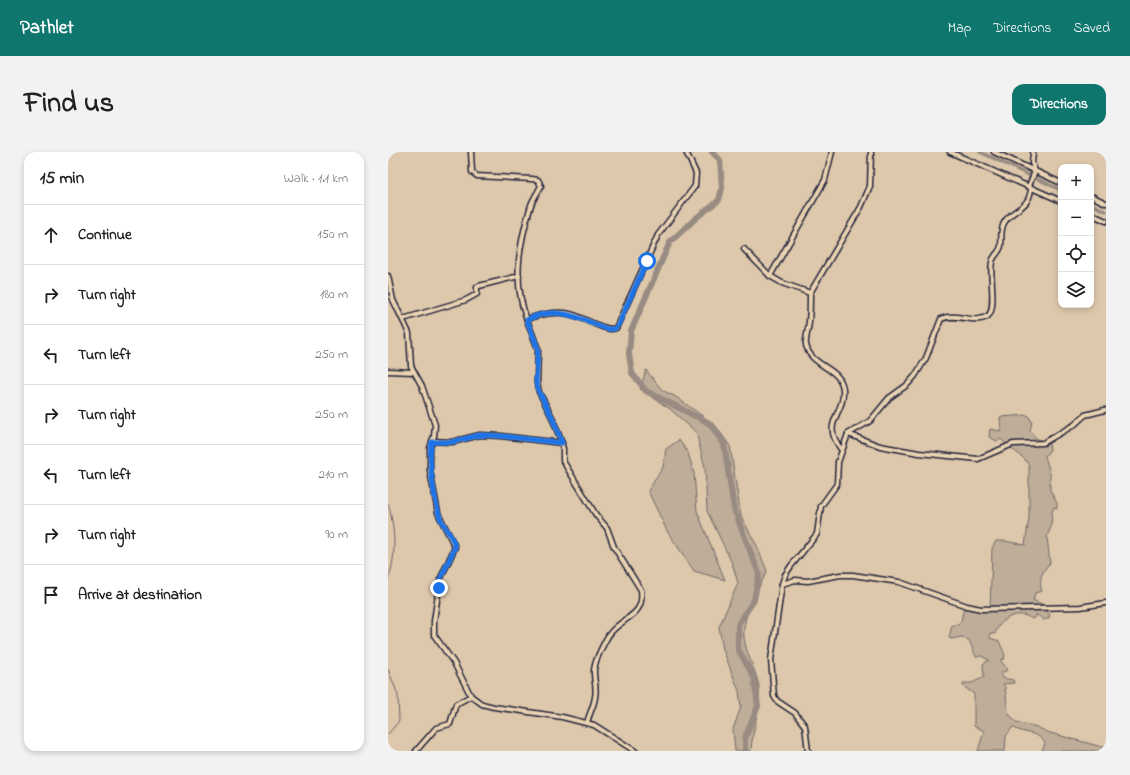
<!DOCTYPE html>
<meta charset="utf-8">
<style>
:root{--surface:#fff;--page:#f2f2f2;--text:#202124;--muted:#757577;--line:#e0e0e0;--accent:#0f766e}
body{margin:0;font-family:"Indie Flower",sans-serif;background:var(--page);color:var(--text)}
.controls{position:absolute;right:12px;top:12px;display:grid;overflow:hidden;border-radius:8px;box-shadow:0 2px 6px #0003}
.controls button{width:36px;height:36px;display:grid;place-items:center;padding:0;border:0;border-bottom:1px solid var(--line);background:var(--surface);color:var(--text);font:20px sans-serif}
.stop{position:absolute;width:12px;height:12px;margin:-9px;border:3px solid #1a73e8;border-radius:50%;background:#fff}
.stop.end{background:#1a73e8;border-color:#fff;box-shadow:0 1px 4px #0008}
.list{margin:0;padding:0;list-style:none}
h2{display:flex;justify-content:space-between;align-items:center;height:52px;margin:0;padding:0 16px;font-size:17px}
h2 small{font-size:13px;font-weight:400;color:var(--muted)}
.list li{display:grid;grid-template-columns:26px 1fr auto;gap:12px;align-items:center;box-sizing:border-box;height:60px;padding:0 16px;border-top:1px solid var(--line)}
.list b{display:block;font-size:15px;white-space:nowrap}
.list em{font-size:13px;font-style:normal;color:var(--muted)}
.icon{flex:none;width:22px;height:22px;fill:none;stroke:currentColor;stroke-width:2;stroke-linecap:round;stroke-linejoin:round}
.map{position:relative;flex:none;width:718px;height:599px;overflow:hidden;border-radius:12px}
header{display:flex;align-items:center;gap:24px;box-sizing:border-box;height:56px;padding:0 20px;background:var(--accent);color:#fff}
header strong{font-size:19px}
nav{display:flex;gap:22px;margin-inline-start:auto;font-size:14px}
.intro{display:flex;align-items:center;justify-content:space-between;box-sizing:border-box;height:96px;padding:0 24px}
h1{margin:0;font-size:28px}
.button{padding:10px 18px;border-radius:12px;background:var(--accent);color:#fff;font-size:14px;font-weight:700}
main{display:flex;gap:24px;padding:0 24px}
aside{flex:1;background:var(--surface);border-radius:12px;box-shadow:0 2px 6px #0003}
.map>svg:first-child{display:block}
</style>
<header>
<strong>Pathlet</strong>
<nav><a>Map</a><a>Directions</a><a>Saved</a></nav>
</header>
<div class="intro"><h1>Find us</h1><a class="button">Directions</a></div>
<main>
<aside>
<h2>15 min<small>Walk · 1.1 km</small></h2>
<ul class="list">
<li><svg class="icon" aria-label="ahead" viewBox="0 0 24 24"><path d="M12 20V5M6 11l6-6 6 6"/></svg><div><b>Continue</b></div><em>150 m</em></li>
<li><svg class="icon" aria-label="right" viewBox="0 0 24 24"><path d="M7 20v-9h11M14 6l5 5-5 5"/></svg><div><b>Turn right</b></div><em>180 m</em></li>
<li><svg class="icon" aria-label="left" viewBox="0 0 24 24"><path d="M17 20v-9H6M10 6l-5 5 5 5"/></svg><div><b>Turn left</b></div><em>250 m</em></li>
<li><svg class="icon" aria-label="right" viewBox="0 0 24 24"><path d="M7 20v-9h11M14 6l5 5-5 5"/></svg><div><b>Turn right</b></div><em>250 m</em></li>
<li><svg class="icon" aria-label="left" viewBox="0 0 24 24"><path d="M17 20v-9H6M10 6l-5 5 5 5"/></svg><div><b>Turn left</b></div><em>210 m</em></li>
<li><svg class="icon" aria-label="right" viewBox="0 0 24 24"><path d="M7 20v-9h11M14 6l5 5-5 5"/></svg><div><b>Turn right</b></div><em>90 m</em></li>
<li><svg class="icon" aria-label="arrive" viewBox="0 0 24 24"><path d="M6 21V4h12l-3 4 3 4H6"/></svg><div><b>Arrive at destination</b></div></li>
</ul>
</aside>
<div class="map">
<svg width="718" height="599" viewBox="0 0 718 599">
<rect width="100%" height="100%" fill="#ddc8ab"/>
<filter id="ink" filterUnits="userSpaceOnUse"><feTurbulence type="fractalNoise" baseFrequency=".025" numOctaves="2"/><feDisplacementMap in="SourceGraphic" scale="8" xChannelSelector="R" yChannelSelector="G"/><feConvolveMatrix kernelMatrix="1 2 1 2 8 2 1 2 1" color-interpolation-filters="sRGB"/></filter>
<g filter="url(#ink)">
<g fill="#bead98" stroke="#70686a">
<path d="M 258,218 L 274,238 L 288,245 L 327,273 L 342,294 L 353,364 L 369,394 L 379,419 C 369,441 351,467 357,491 C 360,506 369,520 371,535 C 373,557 364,578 363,599 L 347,599 L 345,577 L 353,555 L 351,539 L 335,498 L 331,475 L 350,431 L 344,411 L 319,359 L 317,316 L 308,280 L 282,257 L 252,237 Z"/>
<path d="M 640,263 L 644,270 L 642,279 L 648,286 L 661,292 L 662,298 L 657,304 L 662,321 L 662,338 L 669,351 L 669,356 L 666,355 L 664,360 L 663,375 L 659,385 L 662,411 C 654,419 650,428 654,439 L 647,441 L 645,448 L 654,452 L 662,463 L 661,466 L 656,468 L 648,462 L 648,465 L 644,467 C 630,457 612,466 607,482 L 602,481 L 602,486 L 611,489 L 617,503 L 616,507 L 612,508 L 620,518 L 613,521 L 615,526 L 625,528 L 626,531 L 615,532 L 617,535 L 620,561 L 628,570 L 649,575 L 659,580 L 714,595 L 718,594 L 718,599 L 654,599 L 657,591 C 649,578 635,583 625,575 L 618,584 L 617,599 L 590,599 L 596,579 L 586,574 L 586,542 L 575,534 L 575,531 L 584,531 L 596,525 L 595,512 L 601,508 L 593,504 L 588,505 L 581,488 L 574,485 L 563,487 L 561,486 L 564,473 L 570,473 L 573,469 L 576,455 L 602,459 L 604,396 L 608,389 L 617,389 L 637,393 L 641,366 L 641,313 C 634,302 621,297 613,287 L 609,289 L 601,285 L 602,277 L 613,279 L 612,265 Z"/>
<polygon points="291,288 300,301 306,321 309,359 337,428 306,419 279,379 260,339 275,315 278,297"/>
</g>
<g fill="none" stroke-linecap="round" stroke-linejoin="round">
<g stroke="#696166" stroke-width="1">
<path d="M 0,351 C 7,376 9,404 0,428"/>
<polyline points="0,517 10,543 11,569 0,582"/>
</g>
<g stroke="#988b82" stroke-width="3.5">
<polyline points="592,0 673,38"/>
<polyline points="703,52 718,59"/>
</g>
<polyline stroke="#988b82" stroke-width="6" points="324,0 332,8 334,36 331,48 308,66 282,90 243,179 241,202 244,221 258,239 321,271 336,292 346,357 371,422 366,448 350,472 350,497 366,525 370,554 357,586 357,599"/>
<g stroke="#22223b" stroke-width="7">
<g id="minor">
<path d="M 83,0 L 84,20 L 89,24 L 144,27 L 150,28 L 153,34 C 150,40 145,47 143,53 C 131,92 124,129 139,168"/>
<path d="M 444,0 L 437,28 L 382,124 L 394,131 L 422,141 C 422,150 422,160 421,169 C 421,176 417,186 418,193 C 419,196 420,200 422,202 C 430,215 453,218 455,237 C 457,263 432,270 453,297"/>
<polyline points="562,0 673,49"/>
<polyline points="606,0 673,31"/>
<polyline points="641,34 647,19 644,11 645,0"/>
<polyline points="703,44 718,51"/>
<polyline points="703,62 718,69"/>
<polyline points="356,97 382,124"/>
<polyline points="0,124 5,148 21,181 23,214 34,234 47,273 46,284 42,296 42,319 50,361 67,395 52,428 46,469 46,483 66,511 83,544 94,552 106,555 174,565 206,573 247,599"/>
<polyline points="422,141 473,55 482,34 483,0"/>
<polyline points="15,167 78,148 89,142 89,135 91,134 131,124"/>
<polyline points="0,219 25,220"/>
<polyline points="460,282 492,294 531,301 590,307 625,292 655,291 686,273 697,263 717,258"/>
<polyline points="44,289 64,290 92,283 113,284 174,291"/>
<polyline points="394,432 407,428 420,429 452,423 465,423 511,430 579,454 593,457 692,455 718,451"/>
<path d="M 199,571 C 201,562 206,554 207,545 C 209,536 206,529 206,521 C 205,511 215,493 220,484 C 233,464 257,466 253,438 L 226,395 L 219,376 L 208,363 L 175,309 L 175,297 L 172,286 L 164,265 L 151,240 L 149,231 L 150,197 L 139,168 C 150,162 169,159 182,162 C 193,164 219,181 228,176 L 270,83 L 307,34 L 308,21 L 298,0"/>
<polyline points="28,599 48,576 62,572 68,552 83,544"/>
<path d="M 420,599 L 417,574 L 407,561 L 389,549 L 386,544 L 383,508 L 394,432 L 397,423 L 403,414 L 429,382 L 433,354 L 449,332 L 450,310 L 460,282 L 482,269 L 501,246 L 519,233 L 527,224 L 538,206 L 553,167 C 568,160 587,173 600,164 C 609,157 601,121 604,110 C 605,104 612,100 613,94 C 614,86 612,78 616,71 C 624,56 641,58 643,37"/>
</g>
</g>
<use href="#minor" stroke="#e9d3b2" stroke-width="4"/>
</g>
</g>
<g fill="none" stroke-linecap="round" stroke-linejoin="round" filter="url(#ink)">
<path stroke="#1a73e8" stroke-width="5" d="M 51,436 L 52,428 L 67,395 C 66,386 57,377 53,368 C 47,353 39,305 44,290 L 64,290 L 92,283 L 113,284 L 174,291 L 164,265 L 151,240 L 148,231 L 150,197 L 139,168 C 168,152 193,167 219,177 L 226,177 L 230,173 L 259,109"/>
</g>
</svg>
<div class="controls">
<button>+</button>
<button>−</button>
<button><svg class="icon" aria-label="locate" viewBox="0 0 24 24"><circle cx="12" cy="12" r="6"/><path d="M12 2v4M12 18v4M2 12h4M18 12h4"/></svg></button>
<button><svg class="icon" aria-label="layers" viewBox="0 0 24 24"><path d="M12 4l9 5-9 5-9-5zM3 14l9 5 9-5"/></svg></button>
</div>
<div class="stop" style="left:259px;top:109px"></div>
<div class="stop end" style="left:51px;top:436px"></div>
</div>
</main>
